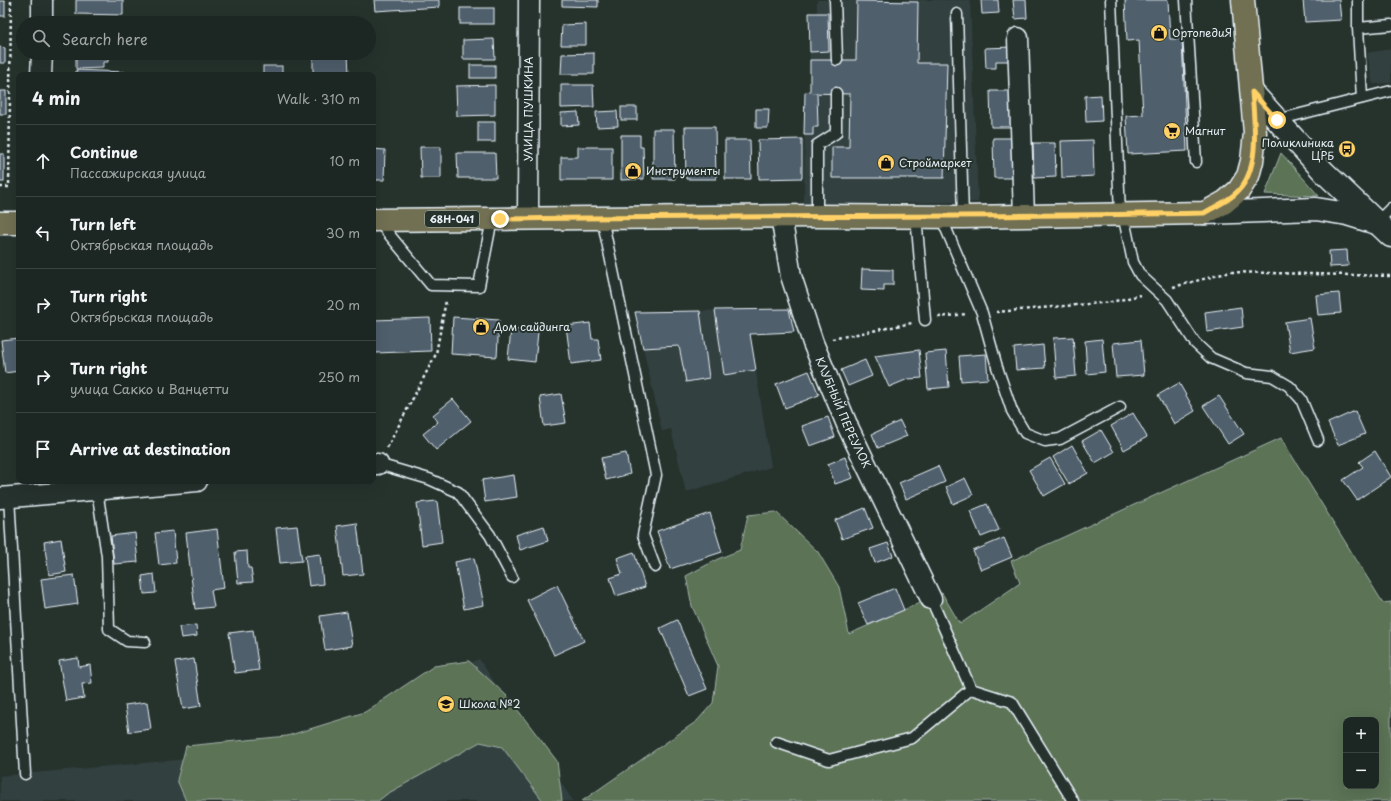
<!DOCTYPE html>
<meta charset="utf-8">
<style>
:root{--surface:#1c2622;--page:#252e2a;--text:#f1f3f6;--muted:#a0a5a5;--line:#3a4340}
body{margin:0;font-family:"Playpen Sans",sans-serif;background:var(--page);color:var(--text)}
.controls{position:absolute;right:12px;bottom:12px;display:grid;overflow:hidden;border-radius:8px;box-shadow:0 4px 16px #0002}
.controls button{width:36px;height:36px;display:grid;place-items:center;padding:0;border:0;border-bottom:1px solid var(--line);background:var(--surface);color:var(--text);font:20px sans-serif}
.stop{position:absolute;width:12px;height:12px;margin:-9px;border:3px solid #ffd166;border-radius:50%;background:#fff}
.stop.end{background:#ffd166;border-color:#fff;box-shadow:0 1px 4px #0008}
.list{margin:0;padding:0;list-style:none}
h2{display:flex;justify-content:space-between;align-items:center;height:52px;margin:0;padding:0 16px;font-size:17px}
h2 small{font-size:13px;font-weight:400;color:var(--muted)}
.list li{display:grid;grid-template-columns:26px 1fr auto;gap:12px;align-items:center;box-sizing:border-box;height:72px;padding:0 16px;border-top:1px solid var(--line)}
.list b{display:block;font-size:15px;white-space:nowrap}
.list p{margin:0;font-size:13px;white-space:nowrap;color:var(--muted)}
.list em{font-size:13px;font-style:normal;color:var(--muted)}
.icon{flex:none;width:22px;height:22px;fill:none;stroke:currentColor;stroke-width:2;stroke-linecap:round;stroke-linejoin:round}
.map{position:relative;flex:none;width:1391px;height:801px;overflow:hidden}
.search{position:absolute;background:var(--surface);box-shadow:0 4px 16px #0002;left:16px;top:16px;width:360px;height:44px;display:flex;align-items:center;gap:10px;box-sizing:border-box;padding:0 14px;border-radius:22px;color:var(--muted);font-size:15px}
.panel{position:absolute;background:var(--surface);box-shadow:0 4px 16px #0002;left:16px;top:72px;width:360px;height:412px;border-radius:8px}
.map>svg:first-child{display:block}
</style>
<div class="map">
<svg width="1391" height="801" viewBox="0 0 1391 801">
<rect width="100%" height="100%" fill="#26332d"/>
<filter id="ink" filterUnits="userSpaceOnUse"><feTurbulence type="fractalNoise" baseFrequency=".025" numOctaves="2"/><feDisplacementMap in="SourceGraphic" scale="8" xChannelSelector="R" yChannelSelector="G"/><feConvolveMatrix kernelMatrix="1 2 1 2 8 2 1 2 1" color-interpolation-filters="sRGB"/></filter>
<g filter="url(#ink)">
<g fill="#334040">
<polygon points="817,0 970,0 978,202 804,204 805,92 810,92 809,13 817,13"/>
<polygon points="1391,49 1391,83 1373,84 1367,53"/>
<polygon points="789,309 794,332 750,334 771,467 686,492 671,429 662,431 635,312"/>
<polygon points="479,659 573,801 0,801 0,776 289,750"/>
</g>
<g fill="#5c7357" stroke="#a2b2a8" fill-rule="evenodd">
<polygon points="1281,153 1319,196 1265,194"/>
<path d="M 1281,438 L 1383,603 L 1391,602 L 1391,801 L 582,801 L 697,721 L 713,703 L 718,666 L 692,606 L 686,576 L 718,559 L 740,550 L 748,515 L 776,512 L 818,552 L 839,587 L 849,634 L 942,593 L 960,624 L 1020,583 L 1011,561 ZM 1346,720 L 1376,720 L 1376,786 L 1346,786 Z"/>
<polygon points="469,661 507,696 557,761 562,801 543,801 502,747 480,742 387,794 378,801 186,801 177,780 186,746 287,736 365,712 434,666"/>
</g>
<g fill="#505f6c" stroke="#e8f1f8">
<polygon points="76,0 123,0 123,15 76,14"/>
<polygon points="374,0 439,0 439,7 375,11"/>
<polygon points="562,0 598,0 598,7 562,6"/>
<polygon points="981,0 998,0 999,13 982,14"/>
<polygon points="1013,0 1026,0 1027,18 1015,19"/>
<polygon points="1125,0 1168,0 1170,39 1182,39 1187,151 1128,154 1126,116 1143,115 1139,40 1127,41"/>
<polygon points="1303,0 1339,0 1341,20 1305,22"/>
<rect x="0" y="1" width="5" height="15"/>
<polygon points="857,1 918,2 917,63 947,63 944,178 832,178 832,147 849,147 850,94 810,93 810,60 856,60"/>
<rect x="460" y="8" width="34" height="16"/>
<polygon points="809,13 828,13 829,51 810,52"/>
<rect x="312" y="20" width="36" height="3"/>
<polygon points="586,24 586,45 561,45 562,25"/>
<polygon points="494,39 495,59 463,59 463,40"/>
<polygon points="0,47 5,48 5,63 0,63"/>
<polygon points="1012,47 1012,61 996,61 996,68 986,68 985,48"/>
<polygon points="76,53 108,53 108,62 103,62 103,68 76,69"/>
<polygon points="313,53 348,53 349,75 313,75"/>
<polygon points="594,53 594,74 561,74 562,54"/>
<rect x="470" y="65" width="25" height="13"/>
<rect x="263" y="66" width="19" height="9"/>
<polygon points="76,70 124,72 124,75 76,75"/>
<polygon points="495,85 495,115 457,116 456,86"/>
<polygon points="561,85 593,85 594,107 561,108"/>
<rect x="0" y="91" width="6" height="23"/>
<polygon points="990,91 1014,91 1014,127 991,127"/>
<polygon points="805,92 817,93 818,127 813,127 813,135 804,135"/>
<polygon points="1101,95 1102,121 1086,122 1085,96"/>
<rect x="621" y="107" width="16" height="13"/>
<polygon points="756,109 769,109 768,128 756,128"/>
<polygon points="617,111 618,126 597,127 596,112"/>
<polygon points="578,112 579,125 561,126 561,113"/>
<rect x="478" y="122" width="17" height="20"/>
<polygon points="685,127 715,127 716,179 686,179"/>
<polygon points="653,129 674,129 675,179 653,179"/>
<polygon points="621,135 640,135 640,147 643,147 644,179 621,180"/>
<polygon points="993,138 1014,138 1015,178 994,178"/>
<polygon points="802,139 802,178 759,179 758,140"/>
<polygon points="725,140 750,140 751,179 725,179"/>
<polygon points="1093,140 1094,176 1062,178 1061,141"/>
<polygon points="1033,143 1055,143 1056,177 1034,178"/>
<polygon points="420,147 441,147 441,178 421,178"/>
<polygon points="578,147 612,147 612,180 561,180 561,157 578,157"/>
<polygon points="373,149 385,150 384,180 373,180"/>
<polygon points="457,153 495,153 496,178 458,178"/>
<rect x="0" y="154" width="4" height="28"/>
<polygon points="1347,250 1348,266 1330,267 1329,251"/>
<polygon points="862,269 893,270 893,285 884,285 884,291 861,290"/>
<polygon points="1339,293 1341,313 1318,315 1316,295"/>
<polygon points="1241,307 1243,327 1207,332 1205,312"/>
<polygon points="789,309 794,332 750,334 756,370 724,375 715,310"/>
<polygon points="700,311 709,378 686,382 679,346 643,348 635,312"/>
<polygon points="453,317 499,320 497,357 451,354"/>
<polygon points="430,318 431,351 375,353 374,320"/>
<polygon points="1310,318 1315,348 1290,352 1285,322"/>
<polygon points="590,323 592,339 598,339 601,360 571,364 566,326"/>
<polygon points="511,329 538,332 535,362 508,359"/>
<polygon points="1073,337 1076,376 1056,378 1053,338"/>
<polygon points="19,338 19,371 5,373 1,340"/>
<polygon points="1102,339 1105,372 1087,374 1085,341"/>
<polygon points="1141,340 1144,375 1116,377 1113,343"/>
<polygon points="1043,345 1045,368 1016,370 1014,348"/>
<polygon points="919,350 922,378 908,379 889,387 875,356"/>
<polygon points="946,351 949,387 928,389 925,353"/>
<polygon points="986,354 988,379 961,381 959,356"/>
<polygon points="865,360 872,376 848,386 841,370"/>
<polygon points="809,371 819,395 785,408 776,384"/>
<polygon points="1179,383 1195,411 1174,424 1158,395"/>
<polygon points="561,394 566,423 544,426 540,397"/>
<polygon points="1219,396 1244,434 1228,444 1203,406"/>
<polygon points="453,399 471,421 436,450 423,434 438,422 433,415"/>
<polygon points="1355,411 1365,434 1338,445 1328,423"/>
<polygon points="1133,413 1147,437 1124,450 1111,426"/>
<polygon points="828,417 835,437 810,446 802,426"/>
<polygon points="900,421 907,436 878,448 872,434"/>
<polygon points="1101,430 1114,452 1095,463 1082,441"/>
<polygon points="1072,445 1088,473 1069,484 1053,457"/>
<polygon points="1375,451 1391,477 1357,500 1343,480 1363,467 1359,462"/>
<polygon points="626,453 630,474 606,480 601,458"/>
<polygon points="845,457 853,478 835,484 828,464"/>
<polygon points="1050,458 1065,484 1044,496 1029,470"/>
<polygon points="938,466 945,482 906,499 899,483"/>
<polygon points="514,475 517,497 485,502 482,480"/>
<polygon points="965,478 973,495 953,504 946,487"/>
<polygon points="437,501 442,542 422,545 417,503"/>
<polygon points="987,504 999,530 981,537 970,511"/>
<polygon points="865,508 873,528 842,539 835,520"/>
<polygon points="710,513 722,552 670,569 657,531"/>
<polygon points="357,523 363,574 343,576 337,526"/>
<polygon points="297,526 302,561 280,563 276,528"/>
<polygon points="544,526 548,541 520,550 516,535"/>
<polygon points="217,529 224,588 211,590 214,607 195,609 186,533"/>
<polygon points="173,531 176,563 159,565 155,533"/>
<polygon points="135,533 138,562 114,564 111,536"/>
<polygon points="1004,538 1012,557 981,570 973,551"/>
<polygon points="61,539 66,572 49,575 44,542"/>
<polygon points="888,543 893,556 875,563 870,549"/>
<polygon points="247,551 248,568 251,568 253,582 238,583 235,552"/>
<polygon points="634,552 645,587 616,596 610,578 622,574 617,558"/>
<polygon points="320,554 323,584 309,586 305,556"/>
<polygon points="474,558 484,605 464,609 455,562"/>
<polygon points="154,574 156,593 144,594 142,576"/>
<polygon points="74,575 78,604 45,609 41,579"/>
<polygon points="557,585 584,641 554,655 527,600"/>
<polygon points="895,588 904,610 868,625 858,603"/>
<polygon points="347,612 352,646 325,650 320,616"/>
<polygon points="677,620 707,689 689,696 660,628"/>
<polygon points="196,625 197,636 181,638 179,627"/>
<polygon points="253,630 259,670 235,673 229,633"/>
<polygon points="78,658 79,667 90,665 92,683 82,684 84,698 66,701 59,661"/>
<polygon points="194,659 201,706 183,709 175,662"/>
<polygon points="147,702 151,729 129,732 125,705"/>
</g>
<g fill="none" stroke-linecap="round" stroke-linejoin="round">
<g stroke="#e8f1f8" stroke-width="13">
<g id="service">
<polyline points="835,0 837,60"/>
<polyline points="1111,0 1120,214"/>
<polyline points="1186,0 1196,162"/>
<polyline points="957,14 963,217"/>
<polyline points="1358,28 1358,0"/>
<polyline points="1362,98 1358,28 1391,25"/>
<polyline points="1277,120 1391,91"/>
<polyline points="1123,214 1133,262 1140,275 1167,300 1195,343 1211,358 1246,373 1272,376 1289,386 1301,399 1318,440"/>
<polyline points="817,216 817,145 836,133 836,93"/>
<polyline points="916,216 925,320"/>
<polyline points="941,217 982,313 997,367 1012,411 1025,433 1045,441 1060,439 1120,407"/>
<polyline points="602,218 656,475 643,535 655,567"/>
<polyline points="378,221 431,285 479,286 492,219"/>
<polyline points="1376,223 1391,208"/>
<polyline points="378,464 429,479 458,492 490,535 512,577"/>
<polyline points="97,490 107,556 109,629 127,641 145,642"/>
<polyline points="9,497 25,774"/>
<polyline points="971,689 1012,702 1073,801"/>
<polyline points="776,742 829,760 912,738 971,689 931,599"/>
</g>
</g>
<g stroke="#e8f1f8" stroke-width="23">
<g id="minor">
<polyline points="42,23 42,0"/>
<polyline points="1018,38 1024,216"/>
<polyline points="41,75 42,53"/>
<path id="s1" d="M 781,216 L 791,276 L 813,343 L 848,427 L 931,599"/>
<path id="s2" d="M 528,218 L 529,0"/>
<polyline points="373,464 378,464"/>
<polyline points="0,498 197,481"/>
</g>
</g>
<g stroke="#e8f1f8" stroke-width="25">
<g id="tertiary">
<polyline points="1252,92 1324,172 1391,236"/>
<polyline points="1205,213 1316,209 1347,214 1373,222"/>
</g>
</g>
<g stroke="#e8f1f8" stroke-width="25">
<g id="primary">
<polyline points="373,220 817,216 963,217 1205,213 1225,202 1239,190 1248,176 1252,161 1255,133 1243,0"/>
<polyline points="0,223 19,223"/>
</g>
</g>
<g stroke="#e8f1f8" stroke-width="2.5" stroke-dasharray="3 3" stroke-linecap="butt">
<polyline points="0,187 9,187 11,0"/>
<polyline points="1173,287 1230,272 1391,276"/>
<polyline points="996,312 1111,302 1141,295"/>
<polyline points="938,317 967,314"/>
<polyline points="832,339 912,323"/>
<polyline points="387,448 436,354 446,300"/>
</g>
<use href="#service" stroke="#26332d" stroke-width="10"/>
<use href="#minor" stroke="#26332d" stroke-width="20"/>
<use href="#tertiary" stroke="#26332d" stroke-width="22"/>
<use href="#primary" stroke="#716f52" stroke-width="22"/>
</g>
</g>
<g fill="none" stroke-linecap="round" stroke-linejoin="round" filter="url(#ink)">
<path stroke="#ffd166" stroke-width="5" d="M 500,219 C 735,215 970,218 1204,213 C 1216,206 1229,201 1238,191 C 1261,168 1254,121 1252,92 L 1277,120"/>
</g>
<defs>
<g id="shop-disc" transform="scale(0.9)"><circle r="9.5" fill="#ffd166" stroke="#26332d"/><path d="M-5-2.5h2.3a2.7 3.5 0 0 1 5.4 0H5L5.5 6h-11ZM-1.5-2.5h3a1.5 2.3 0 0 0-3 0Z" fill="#111"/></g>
<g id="supermarket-disc" transform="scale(0.9)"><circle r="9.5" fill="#ffd166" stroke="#26332d"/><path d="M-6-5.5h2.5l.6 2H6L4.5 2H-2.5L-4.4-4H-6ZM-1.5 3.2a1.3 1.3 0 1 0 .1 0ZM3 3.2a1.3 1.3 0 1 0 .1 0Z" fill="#111"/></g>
<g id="bus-disc" transform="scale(0.9)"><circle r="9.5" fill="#ffd166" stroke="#26332d"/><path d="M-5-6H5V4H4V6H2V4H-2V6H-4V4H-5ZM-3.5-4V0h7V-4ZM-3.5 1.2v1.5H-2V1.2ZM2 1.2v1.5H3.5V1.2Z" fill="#111"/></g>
<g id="school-disc" transform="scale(0.9)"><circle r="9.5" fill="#ffd166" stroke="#26332d"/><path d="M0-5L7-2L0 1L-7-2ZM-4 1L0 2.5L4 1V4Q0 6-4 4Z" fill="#111"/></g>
</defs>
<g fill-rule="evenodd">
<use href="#shop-disc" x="1159" y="33"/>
<use href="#supermarket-disc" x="1172" y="131"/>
<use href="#bus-disc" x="1347" y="149"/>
<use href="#shop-disc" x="886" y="163"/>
<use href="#shop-disc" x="633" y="171"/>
<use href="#shop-disc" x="481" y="327"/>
<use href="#school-disc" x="446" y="704"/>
</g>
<g text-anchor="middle" stroke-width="4" stroke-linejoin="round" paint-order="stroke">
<rect fill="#26332d" stroke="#aeb8bb" stroke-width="1" x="425" y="211" width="54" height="16" rx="3"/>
<g font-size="10" font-weight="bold" fill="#e8f1f8">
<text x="452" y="223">68Н-041</text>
</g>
<g font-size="11" fill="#e8f1f8" stroke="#26332d" text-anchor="start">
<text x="1172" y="37">ОртопедиЯ</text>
<text x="1185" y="135">Магнит</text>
<text x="1334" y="147" text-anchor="end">Поликлиника<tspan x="1334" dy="13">ЦРБ</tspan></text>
<text x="899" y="167">Строймаркет</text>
<text x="646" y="175">Инструменты</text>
<text x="494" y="331">Дом сайдинга</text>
<text x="459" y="708">Школа №2</text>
</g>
<g font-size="11" fill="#e8f1f8" stroke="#26332d">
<text dy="4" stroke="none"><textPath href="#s2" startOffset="109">УЛИЦА ПУШКИНА</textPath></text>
<text dy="4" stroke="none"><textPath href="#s1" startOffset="207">КЛУБНЫЙ ПЕРЕУЛОК</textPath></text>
</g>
</g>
</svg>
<div class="controls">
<button>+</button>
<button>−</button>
</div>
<div class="stop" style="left:1277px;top:120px"></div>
<div class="stop end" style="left:500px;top:219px"></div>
<div class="search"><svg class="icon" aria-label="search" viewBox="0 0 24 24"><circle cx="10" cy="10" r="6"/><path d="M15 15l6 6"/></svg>Search here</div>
<section class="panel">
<h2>4 min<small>Walk · 310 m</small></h2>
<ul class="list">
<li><svg class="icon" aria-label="ahead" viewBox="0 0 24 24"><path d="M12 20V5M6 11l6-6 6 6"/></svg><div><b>Continue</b><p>Пассажирская улица</p></div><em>10 m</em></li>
<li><svg class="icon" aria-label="left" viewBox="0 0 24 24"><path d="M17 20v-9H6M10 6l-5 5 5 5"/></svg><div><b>Turn left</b><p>Октябрьская площадь</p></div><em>30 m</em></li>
<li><svg class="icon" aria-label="right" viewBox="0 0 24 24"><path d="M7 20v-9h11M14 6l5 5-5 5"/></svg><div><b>Turn right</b><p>Октябрьская площадь</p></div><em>20 m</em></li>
<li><svg class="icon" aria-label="right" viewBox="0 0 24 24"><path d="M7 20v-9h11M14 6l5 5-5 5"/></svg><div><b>Turn right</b><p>улица Сакко и Ванцетти</p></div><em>250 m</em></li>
<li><svg class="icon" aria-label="arrive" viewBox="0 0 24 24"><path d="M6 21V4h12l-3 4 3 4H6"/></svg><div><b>Arrive at destination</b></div></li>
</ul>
</section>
</div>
